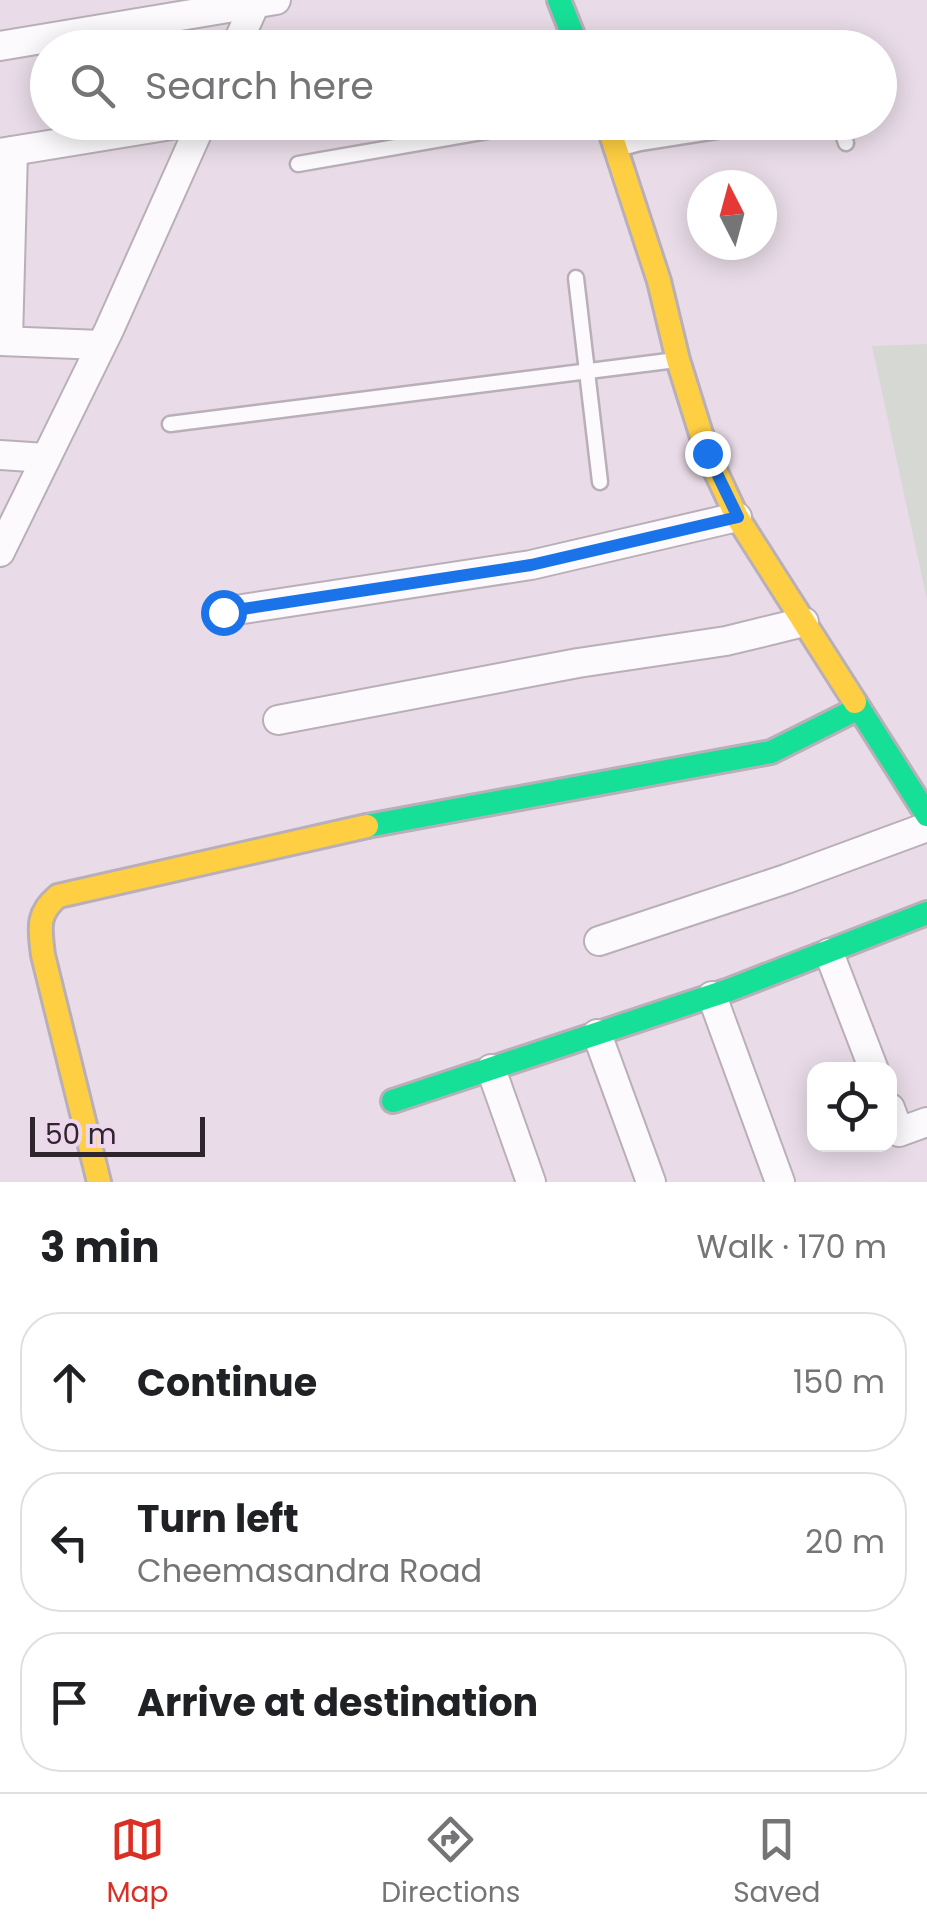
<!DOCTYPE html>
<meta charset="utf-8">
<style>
:root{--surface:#fff;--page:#f6f6f6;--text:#202124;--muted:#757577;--line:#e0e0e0;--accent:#d93025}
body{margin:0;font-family:Poppins,sans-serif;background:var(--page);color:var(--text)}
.controls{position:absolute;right:30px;bottom:30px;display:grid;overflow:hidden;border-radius:20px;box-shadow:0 5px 25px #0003}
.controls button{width:90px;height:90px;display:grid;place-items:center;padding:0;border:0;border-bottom:2px solid var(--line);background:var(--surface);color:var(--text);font:50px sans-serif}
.compass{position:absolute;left:687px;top:170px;width:90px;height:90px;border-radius:50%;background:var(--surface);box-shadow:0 5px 25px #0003;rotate:354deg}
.scale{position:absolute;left:30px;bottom:25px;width:175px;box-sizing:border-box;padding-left:10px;border:5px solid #2e252d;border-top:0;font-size:28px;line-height:35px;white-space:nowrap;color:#2e252d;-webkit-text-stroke:8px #eed7ed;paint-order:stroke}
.stop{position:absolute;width:30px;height:30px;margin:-22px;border:8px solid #1a73e8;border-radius:50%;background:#fff}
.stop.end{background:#1a73e8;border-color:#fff;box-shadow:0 2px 10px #0008}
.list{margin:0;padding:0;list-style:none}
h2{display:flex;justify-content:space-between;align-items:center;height:130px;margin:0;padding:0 40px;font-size:42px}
h2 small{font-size:32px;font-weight:400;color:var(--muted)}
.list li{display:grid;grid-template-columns:65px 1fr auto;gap:30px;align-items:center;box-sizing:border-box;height:140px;margin:0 20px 20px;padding:0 20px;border:2px solid var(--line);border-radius:40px}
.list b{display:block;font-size:38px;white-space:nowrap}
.list p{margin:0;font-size:32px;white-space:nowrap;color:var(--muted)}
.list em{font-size:32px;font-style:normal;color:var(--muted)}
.icon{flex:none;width:55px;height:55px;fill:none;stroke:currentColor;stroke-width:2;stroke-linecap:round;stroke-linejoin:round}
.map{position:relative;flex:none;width:927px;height:1182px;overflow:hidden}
.search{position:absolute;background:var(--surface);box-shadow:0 5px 25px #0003;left:30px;right:30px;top:30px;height:110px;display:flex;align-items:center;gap:25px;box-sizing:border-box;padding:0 35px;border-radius:55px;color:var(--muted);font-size:38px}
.sheet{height:610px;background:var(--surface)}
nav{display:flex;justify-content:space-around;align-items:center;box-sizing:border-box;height:140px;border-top:2px solid var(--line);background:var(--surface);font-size:28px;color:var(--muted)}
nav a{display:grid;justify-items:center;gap:5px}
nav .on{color:var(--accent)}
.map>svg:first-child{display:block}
</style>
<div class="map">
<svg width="927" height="1182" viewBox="0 0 927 1182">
<rect width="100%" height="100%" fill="#e9dce8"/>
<polygon fill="#d6d8d3" points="927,344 927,600 872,346"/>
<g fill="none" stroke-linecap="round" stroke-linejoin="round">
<g stroke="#b9afb8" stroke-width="19">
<g id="lane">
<polyline points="834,122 840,125 846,143"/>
<polyline points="618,149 640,143 774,122"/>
<polyline points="298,164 539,122"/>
<polyline points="576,278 600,482"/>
<polyline points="170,424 676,360"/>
</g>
</g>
<g stroke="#b9afb8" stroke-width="32">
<g id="street">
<polyline points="0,46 276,0"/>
<polyline points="235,48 255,4"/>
<polyline points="0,153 190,122"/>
<polyline points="0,341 101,345"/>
<polyline points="8,341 13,151"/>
<polyline points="0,455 46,458"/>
<polyline points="0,552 109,330 202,122"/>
<polyline points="223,612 531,565 737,517"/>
<polyline points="278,720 578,663 726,641 804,622"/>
<polyline points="599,941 786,879 927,827"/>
<polyline points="829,953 874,1070"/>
<polyline points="712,996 780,1182"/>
<polyline points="597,1034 651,1182"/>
<polyline points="491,1069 531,1182"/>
<polyline points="890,1108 899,1132 927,1122"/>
</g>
</g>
<g stroke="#b9afb8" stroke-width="28">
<g id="fast">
<polyline points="559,0 578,48"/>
<polyline points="855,702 927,815"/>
<polyline points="367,826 771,752 859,708"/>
<polyline points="393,1101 729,990 927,913"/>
</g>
</g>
<g stroke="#b9afb8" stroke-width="28">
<g id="slow">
<polyline points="607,122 659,281 678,360 707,453 737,517 855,702"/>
<path d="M 99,1182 L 43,955 C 40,929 36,914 58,896 L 367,826"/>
</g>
</g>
<use href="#lane" stroke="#fcfafc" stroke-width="14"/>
<use href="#street" stroke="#fcfafc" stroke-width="28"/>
<use href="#fast" stroke="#16e098" stroke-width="22"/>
<use href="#slow" stroke="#ffcf43" stroke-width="22"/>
</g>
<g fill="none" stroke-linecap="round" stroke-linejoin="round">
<polyline stroke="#1a73e8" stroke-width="12" points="223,612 531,565 738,517 707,453"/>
</g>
</svg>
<div class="controls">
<button><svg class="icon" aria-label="locate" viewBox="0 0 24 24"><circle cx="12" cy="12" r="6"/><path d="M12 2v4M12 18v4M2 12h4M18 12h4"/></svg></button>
</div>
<svg class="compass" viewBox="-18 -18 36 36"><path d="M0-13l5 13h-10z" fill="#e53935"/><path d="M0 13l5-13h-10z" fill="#757577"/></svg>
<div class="scale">50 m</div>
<div class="stop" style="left:223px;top:612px"></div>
<div class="stop end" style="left:707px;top:453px"></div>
<div class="search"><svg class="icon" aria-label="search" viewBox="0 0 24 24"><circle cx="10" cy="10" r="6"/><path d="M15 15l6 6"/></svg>Search here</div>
</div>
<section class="sheet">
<h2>3 min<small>Walk · 170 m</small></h2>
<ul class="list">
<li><svg class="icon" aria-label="ahead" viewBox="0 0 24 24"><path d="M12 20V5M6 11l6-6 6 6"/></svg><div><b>Continue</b></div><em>150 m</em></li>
<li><svg class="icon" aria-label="left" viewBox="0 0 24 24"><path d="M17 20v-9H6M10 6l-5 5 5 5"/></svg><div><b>Turn left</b><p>Cheemasandra Road</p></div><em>20 m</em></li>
<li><svg class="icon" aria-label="arrive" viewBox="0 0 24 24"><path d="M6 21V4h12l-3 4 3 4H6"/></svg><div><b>Arrive at destination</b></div></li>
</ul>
</section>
<nav>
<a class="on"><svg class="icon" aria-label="map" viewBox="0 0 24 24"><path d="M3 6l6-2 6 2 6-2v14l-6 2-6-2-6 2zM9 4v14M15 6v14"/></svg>Map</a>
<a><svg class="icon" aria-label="directions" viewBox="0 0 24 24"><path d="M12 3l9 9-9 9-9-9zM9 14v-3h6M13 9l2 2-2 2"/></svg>Directions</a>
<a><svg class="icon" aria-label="saved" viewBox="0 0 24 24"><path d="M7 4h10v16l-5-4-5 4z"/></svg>Saved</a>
</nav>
